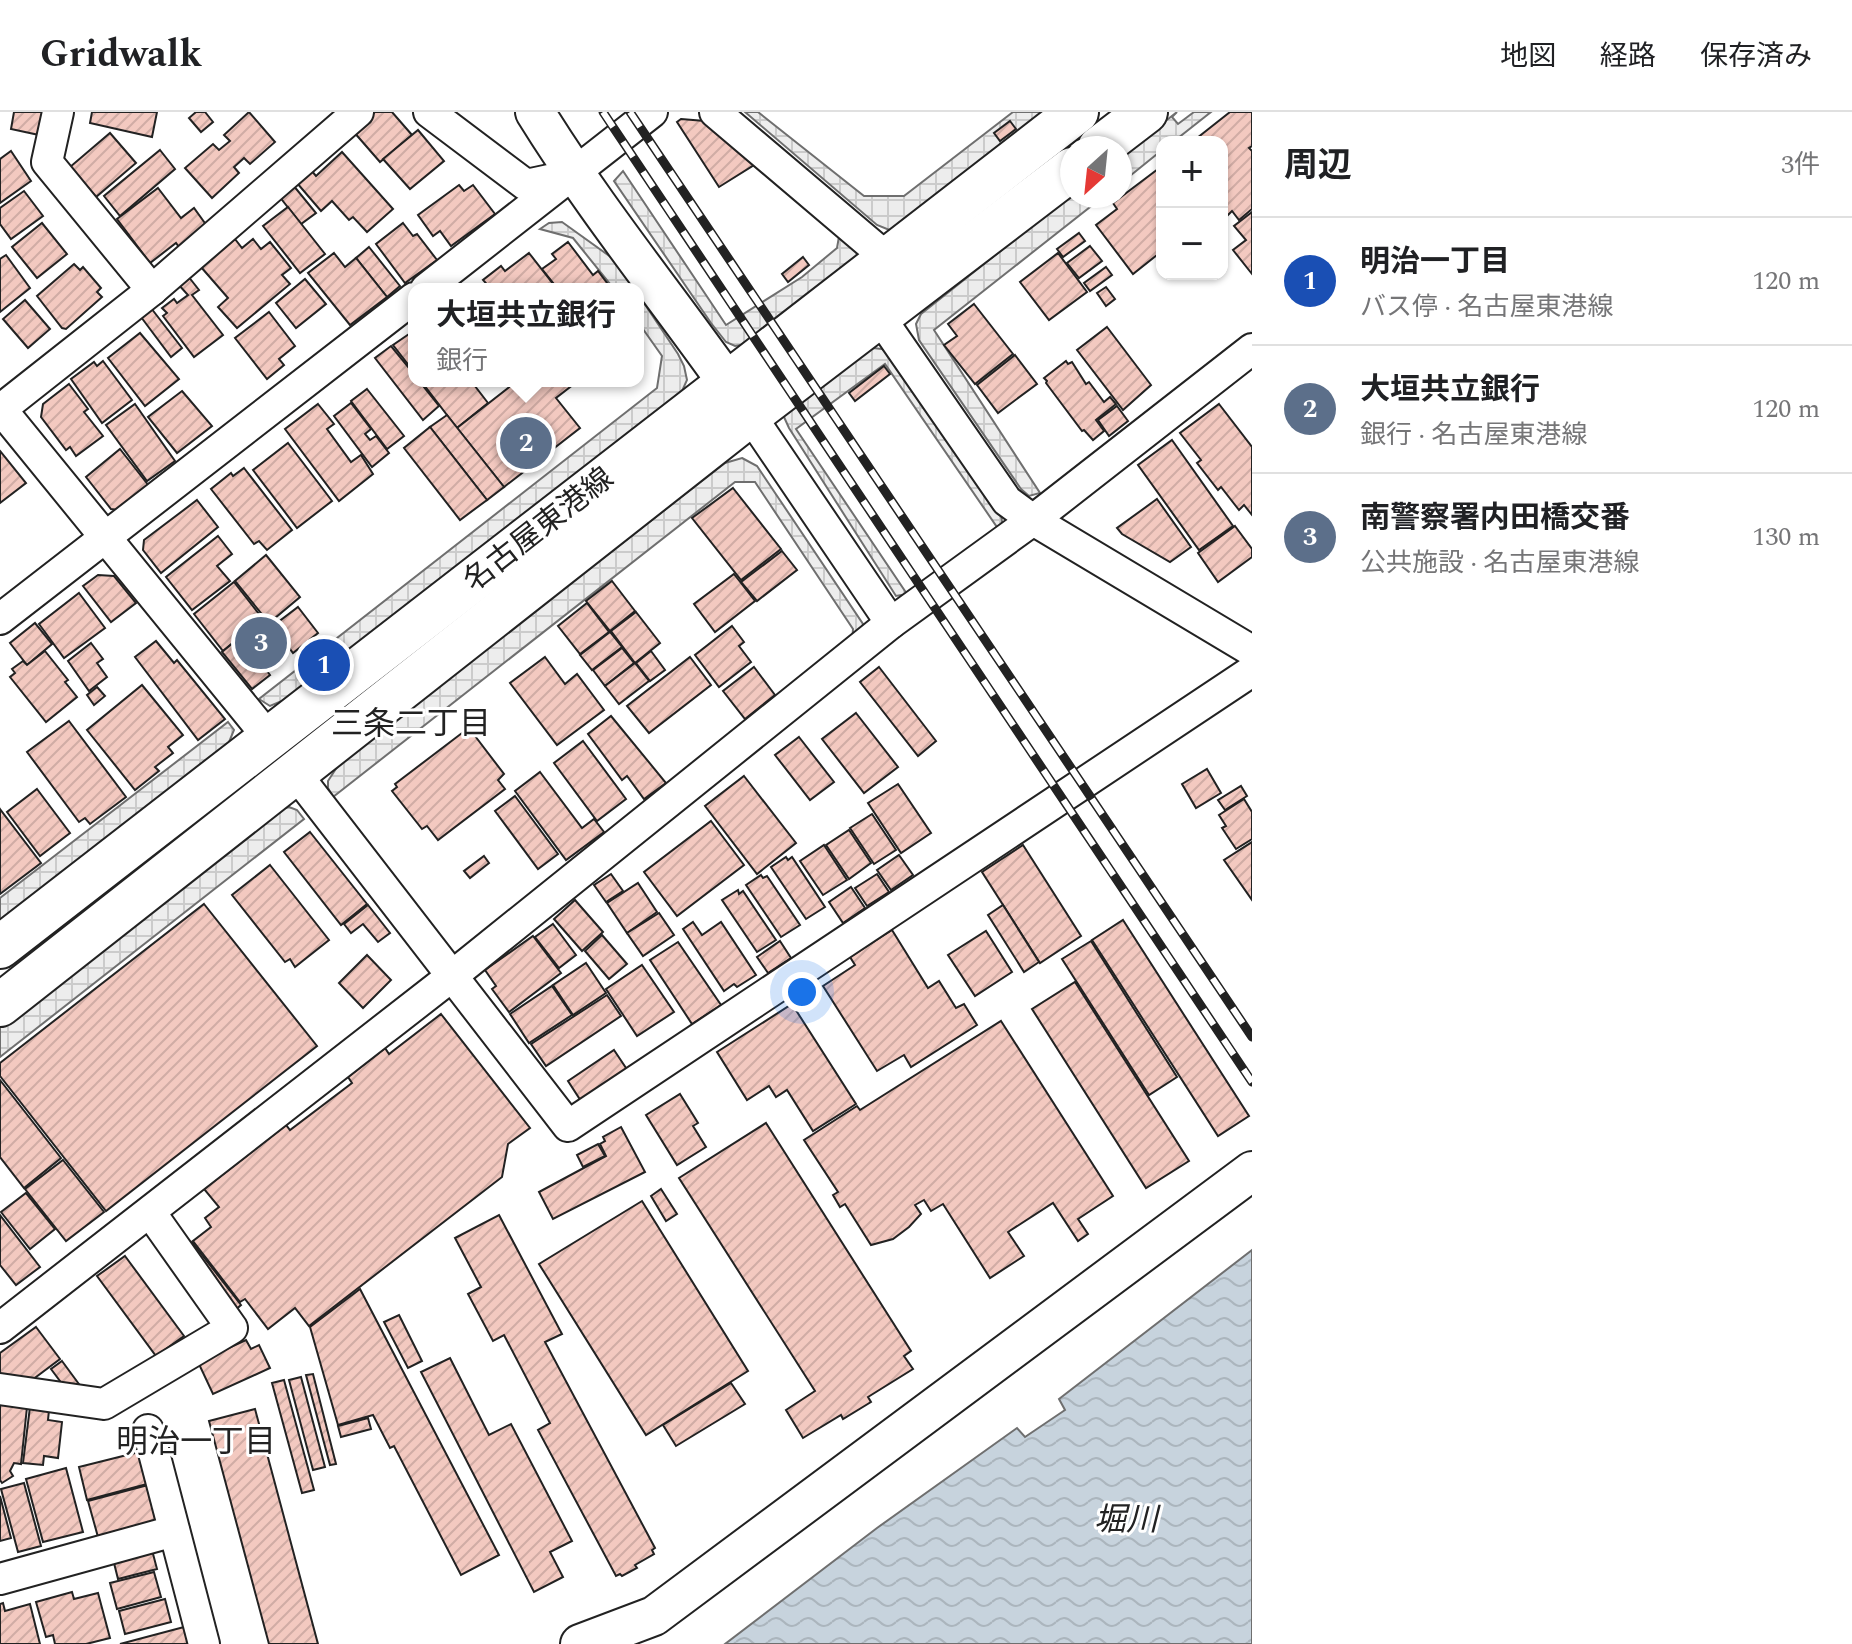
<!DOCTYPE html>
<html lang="ja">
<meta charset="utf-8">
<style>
:root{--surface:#fff;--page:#f6f6f6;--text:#202124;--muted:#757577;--line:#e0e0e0;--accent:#7c3aed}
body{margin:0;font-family:Spectral,"Noto Sans JP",serif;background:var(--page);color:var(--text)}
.controls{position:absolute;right:24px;top:24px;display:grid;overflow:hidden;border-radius:16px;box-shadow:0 2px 6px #0004}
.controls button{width:72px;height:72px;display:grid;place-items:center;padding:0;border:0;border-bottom:2px solid var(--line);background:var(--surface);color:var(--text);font:40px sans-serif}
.compass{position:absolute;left:1060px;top:24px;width:72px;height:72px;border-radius:50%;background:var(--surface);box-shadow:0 2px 6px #0004;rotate:207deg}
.you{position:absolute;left:802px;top:880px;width:28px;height:28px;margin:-20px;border:6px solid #fff;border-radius:50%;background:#1a73e8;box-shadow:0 0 0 12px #1a73e833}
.badge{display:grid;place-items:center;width:52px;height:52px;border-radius:50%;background:var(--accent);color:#fff;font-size:26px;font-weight:700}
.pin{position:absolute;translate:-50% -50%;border:4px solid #fff;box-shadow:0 2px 8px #0006}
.popup{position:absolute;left:408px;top:171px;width:236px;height:104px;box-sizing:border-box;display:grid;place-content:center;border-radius:16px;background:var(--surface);filter:drop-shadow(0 2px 6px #0005);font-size:26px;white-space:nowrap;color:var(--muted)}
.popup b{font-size:30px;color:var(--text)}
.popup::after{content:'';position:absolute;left:50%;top:100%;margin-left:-16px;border:16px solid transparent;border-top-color:var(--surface)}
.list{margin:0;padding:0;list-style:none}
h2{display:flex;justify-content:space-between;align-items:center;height:104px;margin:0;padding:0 32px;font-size:34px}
h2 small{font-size:26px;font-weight:400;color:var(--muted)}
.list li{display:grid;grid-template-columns:52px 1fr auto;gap:24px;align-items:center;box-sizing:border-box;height:128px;padding:0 32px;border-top:2px solid var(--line)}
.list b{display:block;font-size:30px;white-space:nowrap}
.list p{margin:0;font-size:26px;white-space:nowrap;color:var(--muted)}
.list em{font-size:26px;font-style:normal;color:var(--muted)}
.map{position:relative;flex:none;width:1252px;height:1532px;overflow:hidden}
header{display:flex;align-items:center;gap:48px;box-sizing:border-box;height:112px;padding:0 40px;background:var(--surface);border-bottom:2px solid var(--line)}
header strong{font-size:38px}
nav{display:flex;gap:44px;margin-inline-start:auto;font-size:28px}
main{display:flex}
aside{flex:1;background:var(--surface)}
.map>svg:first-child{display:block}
</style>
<header>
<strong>Gridwalk</strong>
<nav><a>地図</a><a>経路</a><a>保存済み</a></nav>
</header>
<main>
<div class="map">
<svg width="1252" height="1532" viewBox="0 0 1252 1532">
<defs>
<pattern id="plaza-grid" width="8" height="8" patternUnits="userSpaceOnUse" patternTransform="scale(2)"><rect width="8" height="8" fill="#ededed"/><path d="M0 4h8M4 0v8" fill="none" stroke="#cbcbcb"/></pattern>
<pattern id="water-waves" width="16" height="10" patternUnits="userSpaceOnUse" patternTransform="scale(2)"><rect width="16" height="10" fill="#c7d3dd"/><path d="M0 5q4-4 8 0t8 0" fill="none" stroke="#abb5bd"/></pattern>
<pattern id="building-hatch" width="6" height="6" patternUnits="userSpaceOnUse" patternTransform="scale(2)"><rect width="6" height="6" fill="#f3c9c0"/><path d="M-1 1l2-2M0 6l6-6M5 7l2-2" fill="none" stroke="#d0aca5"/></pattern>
</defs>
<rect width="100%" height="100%" fill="#fff"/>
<g fill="url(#plaza-grid)" stroke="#6f6f6f" stroke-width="2">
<polygon points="745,0 758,0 864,84 904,84 1013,0 1047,0 892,119 877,113"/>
<polygon points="1177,0 1172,5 1178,12 1194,0 1211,0 1173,30 1162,30 1162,38 1120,72 1120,45"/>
<polygon points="623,59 726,213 802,165 837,136 840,119 856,137 858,145 851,154 741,233 735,234 726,230 711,211 614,69"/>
<polygon points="1072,82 1104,84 934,218 1040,381 1029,384 1021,377 919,228 916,212 921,202"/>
<polygon points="562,110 615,148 635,177 614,177 573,126 540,117 549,111"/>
<polygon points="638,182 678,242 684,254 687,268 678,288 289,586 270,594 259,587 657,276 662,244 638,210"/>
<polygon points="873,236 882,237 893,245 1001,402 1002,410 999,418 885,252 796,317 907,482 896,484 789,316 784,305 784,299"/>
<polygon points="742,346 757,354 863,512 860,522 852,531 853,517 755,370 735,370 333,685 328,676 328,669 339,652 725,351"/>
<polygon points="228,610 234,618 227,635 0,812 0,786"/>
<polygon points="289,695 297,698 304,707 0,945 0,913 280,697"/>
</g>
<polygon fill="url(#water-waves)" stroke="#6f6f6f" stroke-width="2" points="1252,1138 1252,1532 725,1532 877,1416 1017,1316 1025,1325 1065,1298 1059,1287"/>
<g fill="url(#building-hatch)" stroke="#222" stroke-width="2">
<polygon points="14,0 43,0 39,23 11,17"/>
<polygon points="92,0 157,0 152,25 90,11"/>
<polygon points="196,0 205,0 213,10 201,20 189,6"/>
<polygon points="249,0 275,30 250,52 244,46 234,55 239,61 212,86 185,56 213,32 219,38 230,29 224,23"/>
<polygon points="375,0 392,0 412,23 380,50 353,19"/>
<polygon points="1230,0 1252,0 1252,34 1249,36 1252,39 1252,97 1239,108 1232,99 1227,104 1222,97 1222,30 1192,30"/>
<polygon points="681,7 705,9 754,53 719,75 677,10"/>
<polygon points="1010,9 1016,17 1000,29 994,21"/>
<polygon points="418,18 444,49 410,77 383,47"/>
<polygon points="110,21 136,51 96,85 70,55"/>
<polygon points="160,38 175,57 120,104 104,84"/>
<polygon points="11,39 31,69 0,91 0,47"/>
<polygon points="342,40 393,97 367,120 353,105 349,108 332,89 321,99 297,71 311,58 316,64"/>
<polygon points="1162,54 1162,139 1133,162 1096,113 1117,97 1113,91"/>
<polygon points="293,73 316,101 301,112 279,84"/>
<polygon points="459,73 464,79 473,73 495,102 451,134 440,119 433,124 418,103"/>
<polygon points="158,76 181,106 194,96 207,114 179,135 176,131 150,151 117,107"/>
<polygon points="24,79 43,104 11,127 0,112 0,96"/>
<polygon points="288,95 325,142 300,161 263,114"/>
<polygon points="1252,100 1252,162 1233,138 1246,128 1234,114"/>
<polygon points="42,111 67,142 37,166 12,135"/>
<polygon points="403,111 413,124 417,122 437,148 405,171 376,132"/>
<polygon points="1079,121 1085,129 1063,145 1057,137"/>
<polygon points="235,127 242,136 253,127 261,137 270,130 291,156 282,163 290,172 237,216 218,195 228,186 201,155"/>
<polygon points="568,130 593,163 598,159 607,171 604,174 607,177 558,177 542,157 556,147 552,142"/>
<polygon points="1090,134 1102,149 1079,166 1067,151"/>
<polygon points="369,135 400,174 387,185 356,146"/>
<polygon points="334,141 345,155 356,146 387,185 350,213 308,161"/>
<polygon points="529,141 557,177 491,177 483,168 501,154 505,159"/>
<polygon points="1058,141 1087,180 1049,208 1020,170"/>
<polygon points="6,143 30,176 0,200 0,147"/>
<polygon points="803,145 809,153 788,170 782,162"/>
<polygon points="74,152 80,158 83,155 101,176 97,180 102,185 66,217 62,216 37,184"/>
<polygon points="1106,155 1112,163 1090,179 1084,171"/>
<polygon points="188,164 199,178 192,183 223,223 194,245 163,204 167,201 162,196 174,187 177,191 188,183 178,172"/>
<polygon points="305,167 326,192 296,216 276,191"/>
<polygon points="1106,175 1115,187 1106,194 1097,181"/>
<polygon points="25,188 50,217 28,236 3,207"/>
<polygon points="974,192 1013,242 975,272 944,233 957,224 948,212"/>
<polygon points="151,196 182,236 171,245 141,205"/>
<polygon points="269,200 295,234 279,247 284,253 267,267 235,226"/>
<polygon points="1107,215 1151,273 1123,298 1077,238"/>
<polygon points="140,221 179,267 145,294 108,246"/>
<polygon points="409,222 414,228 414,260 393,233"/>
<polygon points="391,234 414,262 414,269 419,269 439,294 423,308 375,246"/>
<polygon points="1015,243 1037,272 998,301 977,273"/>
<polygon points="103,249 132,288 102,311 71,267 94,250 97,254"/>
<polygon points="1066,249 1068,252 1072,250 1086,272 1089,270 1104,290 1110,285 1116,292 1096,308 1104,319 1093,328 1084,318 1082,319 1046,271 1047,269 1044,266"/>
<polygon points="884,254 890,262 855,289 849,281"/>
<polygon points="421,269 471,269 488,291 457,316"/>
<polygon points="517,269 572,269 574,272 556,286 580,316 504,375 457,316"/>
<polygon points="69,272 88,297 84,300 103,324 76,344 70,335 66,338 41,305 43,292"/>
<polygon points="367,277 404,324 387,337 351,289"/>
<polygon points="182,279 212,314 177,341 148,305"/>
<polygon points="351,291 371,317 365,322 370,328 376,324 389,341 372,355 334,304"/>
<polygon points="135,292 175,349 147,369 106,313"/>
<polygon points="318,292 334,312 327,317 351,350 361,343 373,362 339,389 285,317"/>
<polygon points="1219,292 1252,335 1252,403 1244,393 1239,398 1221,375 1218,378 1197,351 1201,348 1180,321"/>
<polygon points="1117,294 1128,309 1109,324 1098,308"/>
<polygon points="447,303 504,375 487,388 430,315"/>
<polygon points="430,315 487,388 460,408 404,336"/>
<polygon points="1172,328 1233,414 1199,438 1138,353"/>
<polygon points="288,331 332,389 297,416 253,358"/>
<polygon points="120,337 149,374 118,398 111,397 86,365"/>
<polygon points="0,339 26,371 0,391"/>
<polygon points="244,356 292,418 267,438 259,429 254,432 211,377 231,361 233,364"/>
<polygon points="733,376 781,437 741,468 692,406"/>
<polygon points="1157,387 1191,435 1170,450 1122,422 1117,416"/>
<polygon points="197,388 218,415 161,461 143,438 144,428"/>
<polygon points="1235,414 1252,437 1252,445 1218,470 1198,441"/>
<polygon points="218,424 232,442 217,454 230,469 192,498 166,465"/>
<polygon points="782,439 797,458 757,489 741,470"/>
<polygon points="266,443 300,485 269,511 235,469"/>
<polygon points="734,462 755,489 715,520 694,492"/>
<polygon points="98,463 114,464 136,491 111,510 83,474"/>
<polygon points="612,469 635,499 610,519 586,489"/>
<polygon points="234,470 263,507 223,539 194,502"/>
<polygon points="79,481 105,516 64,546 39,512"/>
<polygon points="587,491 609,520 580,542 558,514"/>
<polygon points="298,495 318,521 293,541 273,514"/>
<polygon points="636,500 660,531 635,551 611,519"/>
<polygon points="35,511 52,532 27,553 10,531"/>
<polygon points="260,511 281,536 262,551 242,526"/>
<polygon points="732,514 744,530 739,534 751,550 719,575 695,543"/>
<polygon points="610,520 622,535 592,558 580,543"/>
<polygon points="240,525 270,563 252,577 222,540"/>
<polygon points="156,529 174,551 177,548 225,607 198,628 135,545"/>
<polygon points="91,531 103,547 97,551 107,565 89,579 68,549"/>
<polygon points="622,536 634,551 605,574 593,558"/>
<polygon points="45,539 68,568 65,570 77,585 46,610 10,565 15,561 12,557 23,549 27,553"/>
<polygon points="651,539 665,558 650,569 636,551"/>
<polygon points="545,545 565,572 577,562 604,598 557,633 510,571"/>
<polygon points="690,545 711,573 649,621 627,594"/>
<polygon points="635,551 649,569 619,592 605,574"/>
<polygon points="754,555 775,583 745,607 723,579"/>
<polygon points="879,555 936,629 918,644 860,570"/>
<polygon points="142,573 183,623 168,635 173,641 155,655 159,659 135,678 87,618"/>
<polygon points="97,575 105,584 94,593 87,583"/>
<polygon points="856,601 898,655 864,681 822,627"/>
<polygon points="611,604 666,671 644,687 627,664 622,668 588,622"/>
<polygon points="69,609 126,685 90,712 85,706 79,710 27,640"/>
<polygon points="472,620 504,662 498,668 505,677 438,728 427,714 422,717 392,679 397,675 395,672 462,621 466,625"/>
<polygon points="799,625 834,670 810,688 775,643"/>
<polygon points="583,629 626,687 597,709 554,651"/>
<polygon points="1207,657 1221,681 1196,696 1182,672"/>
<polygon points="540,660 582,716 594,707 604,720 566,748 515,679"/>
<polygon points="744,664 796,731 757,762 705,694"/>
<polygon points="898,672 931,721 901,741 868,691"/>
<polygon points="1241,674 1247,684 1225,698 1218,688"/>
<polygon points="37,677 70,721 40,744 7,700"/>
<polygon points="515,684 558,742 538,757 495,699"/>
<polygon points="1244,687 1252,700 1252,727 1236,737 1222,716 1226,714 1219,703"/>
<polygon points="0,697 41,751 0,782"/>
<polygon points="872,702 896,738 874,752 850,716"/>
<polygon points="711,709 744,753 677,804 644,760"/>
<polygon points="849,718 871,751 849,767 826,733"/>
<polygon points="310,720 367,792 341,813 284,740"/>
<polygon points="1252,730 1252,788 1224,748"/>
<polygon points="824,733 847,768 823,783 800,749"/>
<polygon points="1023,733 1081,824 1040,851 982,760"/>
<polygon points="899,743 913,763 891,778 877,758"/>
<polygon points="484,744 489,751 470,766 464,759"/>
<polygon points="786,745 788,748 792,745 825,795 806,807 771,755"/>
<polygon points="270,753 329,828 295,855 290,847 285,850 232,783"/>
<polygon points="611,762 623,779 606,790 594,773"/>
<polygon points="877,762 889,780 867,794 855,776"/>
<polygon points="761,763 763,766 767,764 800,813 781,825 746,773"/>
<polygon points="638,771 657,800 627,821 607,791"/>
<polygon points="851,775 865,796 843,811 829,790"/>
<polygon points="738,778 739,782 743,779 776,828 757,840 722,788"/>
<polygon points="575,788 603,820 582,839 554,807"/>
<polygon points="204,792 317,934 106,1099 0,964 0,951"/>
<polygon points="368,793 390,821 378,830 363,812 351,821 344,812"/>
<polygon points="1003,793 1039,850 1024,860 988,803"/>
<polygon points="659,801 674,823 643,844 627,821"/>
<polygon points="1123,808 1249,1004 1218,1024 1092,828"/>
<polygon points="693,810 702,823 721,810 756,863 737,875 734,872 724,879 683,817"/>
<polygon points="553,812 576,843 559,856 535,825"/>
<polygon points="892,818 928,876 939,869 956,896 964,892 977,913 911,955 904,943 877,959 823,874 855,853 850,845"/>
<polygon points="986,819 1012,860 975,884 948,843"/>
<polygon points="602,823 627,852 609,867 585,839"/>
<polygon points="533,824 561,861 509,900 492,877 496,874 485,858"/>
<polygon points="780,829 791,846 768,861 757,845"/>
<polygon points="1091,829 1177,965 1149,983 1062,847"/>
<polygon points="678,830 721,893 692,912 650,848"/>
<polygon points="367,843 391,868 363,896 339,871"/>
<polygon points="586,851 606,881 573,903 553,873"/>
<polygon points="642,853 674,900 637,924 606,877"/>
<polygon points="1075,870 1189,1049 1146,1076 1032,897"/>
<polygon points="552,874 572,903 529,931 510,902"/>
<polygon points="607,883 621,904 546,954 531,932"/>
<polygon points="792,892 856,992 813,1019 787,978 776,985 769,974 747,988 717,940"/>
<polygon points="441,902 530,1016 508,1032 502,1065 309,1214 295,1196 268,1217 245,1187 240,1190 193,1129 211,1115 205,1106 219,1095 204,1077 286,1013 290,1018 352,971 348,965 385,936 389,942"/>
<polygon points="1001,909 1113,1084 1078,1107 1088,1122 1078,1129 1053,1091 1008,1120 1024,1144 990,1166 943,1092 931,1099 924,1088 915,1093 921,1102 909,1115 893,1127 871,1133 845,1092 840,1095 833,1083 838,1080 804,1028 857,994 860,998"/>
<polygon points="614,938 628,959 581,989 568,969"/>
<polygon points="0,968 61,1046 24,1076 0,1045"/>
<polygon points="680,982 698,1011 693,1014 706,1035 677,1053 646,1003"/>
<polygon points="766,1011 911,1239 904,1244 913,1257 868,1285 871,1290 843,1307 841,1303 803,1326 786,1298 815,1279 679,1066"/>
<polygon points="621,1015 645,1060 553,1107 539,1080 606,1044 600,1032 605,1029 603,1025"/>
<polygon points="598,1032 605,1044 583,1055 577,1043"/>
<polygon points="63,1048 104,1100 66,1129 25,1077"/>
<polygon points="661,1077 677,1102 666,1109 651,1084"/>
<polygon points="26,1081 55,1117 30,1137 1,1100"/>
<polygon points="642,1089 748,1259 646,1323 539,1152"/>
<polygon points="0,1103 40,1155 16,1173 0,1153"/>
<polygon points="499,1103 562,1222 545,1230 655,1436 652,1438 654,1442 635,1453 637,1456 622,1464 620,1462 616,1464 538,1318 550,1311 504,1223 493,1229 468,1182 481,1175 455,1126"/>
<polygon points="192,1130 241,1193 234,1199 185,1136"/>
<polygon points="125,1144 184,1224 156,1244 97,1164"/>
<polygon points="360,1177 499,1443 461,1463 394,1334 390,1336 373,1303 338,1313 310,1215"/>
<polygon points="399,1203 422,1249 408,1256 384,1210"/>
<polygon points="36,1215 60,1247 32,1268 5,1269 0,1262 0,1241"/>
<polygon points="246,1228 251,1237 259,1233 270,1256 213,1282 198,1250"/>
<polygon points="450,1246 489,1323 511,1312 572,1429 550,1440 563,1465 534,1480 421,1260"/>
<polygon points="62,1249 84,1279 66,1277 51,1257"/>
<polygon points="313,1262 336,1352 330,1353 306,1263"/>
<polygon points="301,1265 325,1355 313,1358 289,1268"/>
<polygon points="284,1268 314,1378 302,1381 272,1271"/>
<polygon points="731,1271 745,1292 676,1334 663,1313"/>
<polygon points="0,1292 27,1295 21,1352 14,1351 10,1359 13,1364 2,1371 0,1368"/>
<polygon points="30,1295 49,1298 48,1308 62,1310 58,1346 44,1344 43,1353 23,1351"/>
<polygon points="255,1297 318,1532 269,1532 209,1309"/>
<polygon points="368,1306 371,1317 341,1325 338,1314"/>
<polygon points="139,1340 147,1372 87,1388 79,1355"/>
<polygon points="66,1356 83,1420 43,1430 26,1367"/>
<polygon points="24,1371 41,1434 18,1440 1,1377"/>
<polygon points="148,1373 158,1409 98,1425 88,1389"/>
<polygon points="0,1384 11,1426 0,1429"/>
<polygon points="152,1438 157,1457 118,1467 113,1447"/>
<polygon points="154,1460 161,1485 117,1497 110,1471"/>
<polygon points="72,1480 74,1487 98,1481 110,1526 86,1532 55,1532 53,1523 46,1525 36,1490"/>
<polygon points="165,1487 171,1510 125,1522 119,1499"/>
<polygon points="3,1491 5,1499 30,1492 40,1532 0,1532 0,1492"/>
<polygon points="184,1515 188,1532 120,1532"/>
</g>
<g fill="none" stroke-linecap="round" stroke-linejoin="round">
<g stroke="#222" stroke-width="34">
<g id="minor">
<polyline points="58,0 47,50 152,178"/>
<polyline points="429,0 526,73 568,64"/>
<polyline points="715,0 887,146"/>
<polyline points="426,177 652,0"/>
<polyline points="879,204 1007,389 1033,408 1252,539"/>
<polyline points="0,296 268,625"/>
<polyline points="0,298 152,178 358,0"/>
<polyline points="750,303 891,511"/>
<polyline points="0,507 414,186"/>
<polyline points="296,662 568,1014 1252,559"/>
<polyline points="0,1216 452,864 891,511 1033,408 1252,237"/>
<polyline points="0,1277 104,1292 232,1216 150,1100"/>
<polyline points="148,1318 204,1532"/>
<polyline points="0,1467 174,1419"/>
</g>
</g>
<g stroke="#222" stroke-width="42">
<g id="tertiary">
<path d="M 535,0 C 598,102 675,195 744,294"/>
<polyline points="580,1532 654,1504 1252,1059"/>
</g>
</g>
<g stroke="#222" stroke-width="46">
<g id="secondary">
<polyline points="1099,36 1146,0"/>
<polyline points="0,835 1077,0"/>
<polyline points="0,893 750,303 1072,57"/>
</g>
</g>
<use href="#minor" stroke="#fff" stroke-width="30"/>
<use href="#tertiary" stroke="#fff" stroke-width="38"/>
<use href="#secondary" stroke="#fff" stroke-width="42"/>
<g stroke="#222" stroke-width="9">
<g id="rail">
<polyline points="603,0 1252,970"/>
<polyline points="630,0 1252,925"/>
</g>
</g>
<use href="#rail" stroke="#fff" stroke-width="6" stroke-dasharray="18" stroke-linecap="butt"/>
</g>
<g text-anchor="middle" stroke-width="6" stroke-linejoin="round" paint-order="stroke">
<g font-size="30" fill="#222" stroke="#fff">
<text transform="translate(538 417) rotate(-38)" y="10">名古屋東港線</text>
</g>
<g font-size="32" fill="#222" stroke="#fff">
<text x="411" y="622">三条二丁目</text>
<text x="196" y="1340">明治一丁目</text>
</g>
<g font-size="32" font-style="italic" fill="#222" stroke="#fff">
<text x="1126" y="1418">堀川</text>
</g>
</g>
</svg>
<div class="controls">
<button>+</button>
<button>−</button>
</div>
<svg class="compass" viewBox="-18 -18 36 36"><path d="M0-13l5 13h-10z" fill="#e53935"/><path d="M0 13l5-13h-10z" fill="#757577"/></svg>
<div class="you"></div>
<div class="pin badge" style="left:324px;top:553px;background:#1a4fb4">1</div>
<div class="pin badge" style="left:526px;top:331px;background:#5c6f8a">2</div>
<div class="popup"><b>大垣共立銀行</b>銀行</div>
<div class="pin badge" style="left:261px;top:531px;background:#5c6f8a">3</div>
</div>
<aside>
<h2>周辺<small>3件</small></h2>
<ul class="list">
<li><span class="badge" style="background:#1a4fb4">1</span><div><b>明治一丁目</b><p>バス停 · 名古屋東港線</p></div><em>120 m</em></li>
<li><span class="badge" style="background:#5c6f8a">2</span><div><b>大垣共立銀行</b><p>銀行 · 名古屋東港線</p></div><em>120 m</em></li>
<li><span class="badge" style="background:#5c6f8a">3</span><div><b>南警察署内田橋交番</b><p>公共施設 · 名古屋東港線</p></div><em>130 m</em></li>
</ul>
</aside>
</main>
